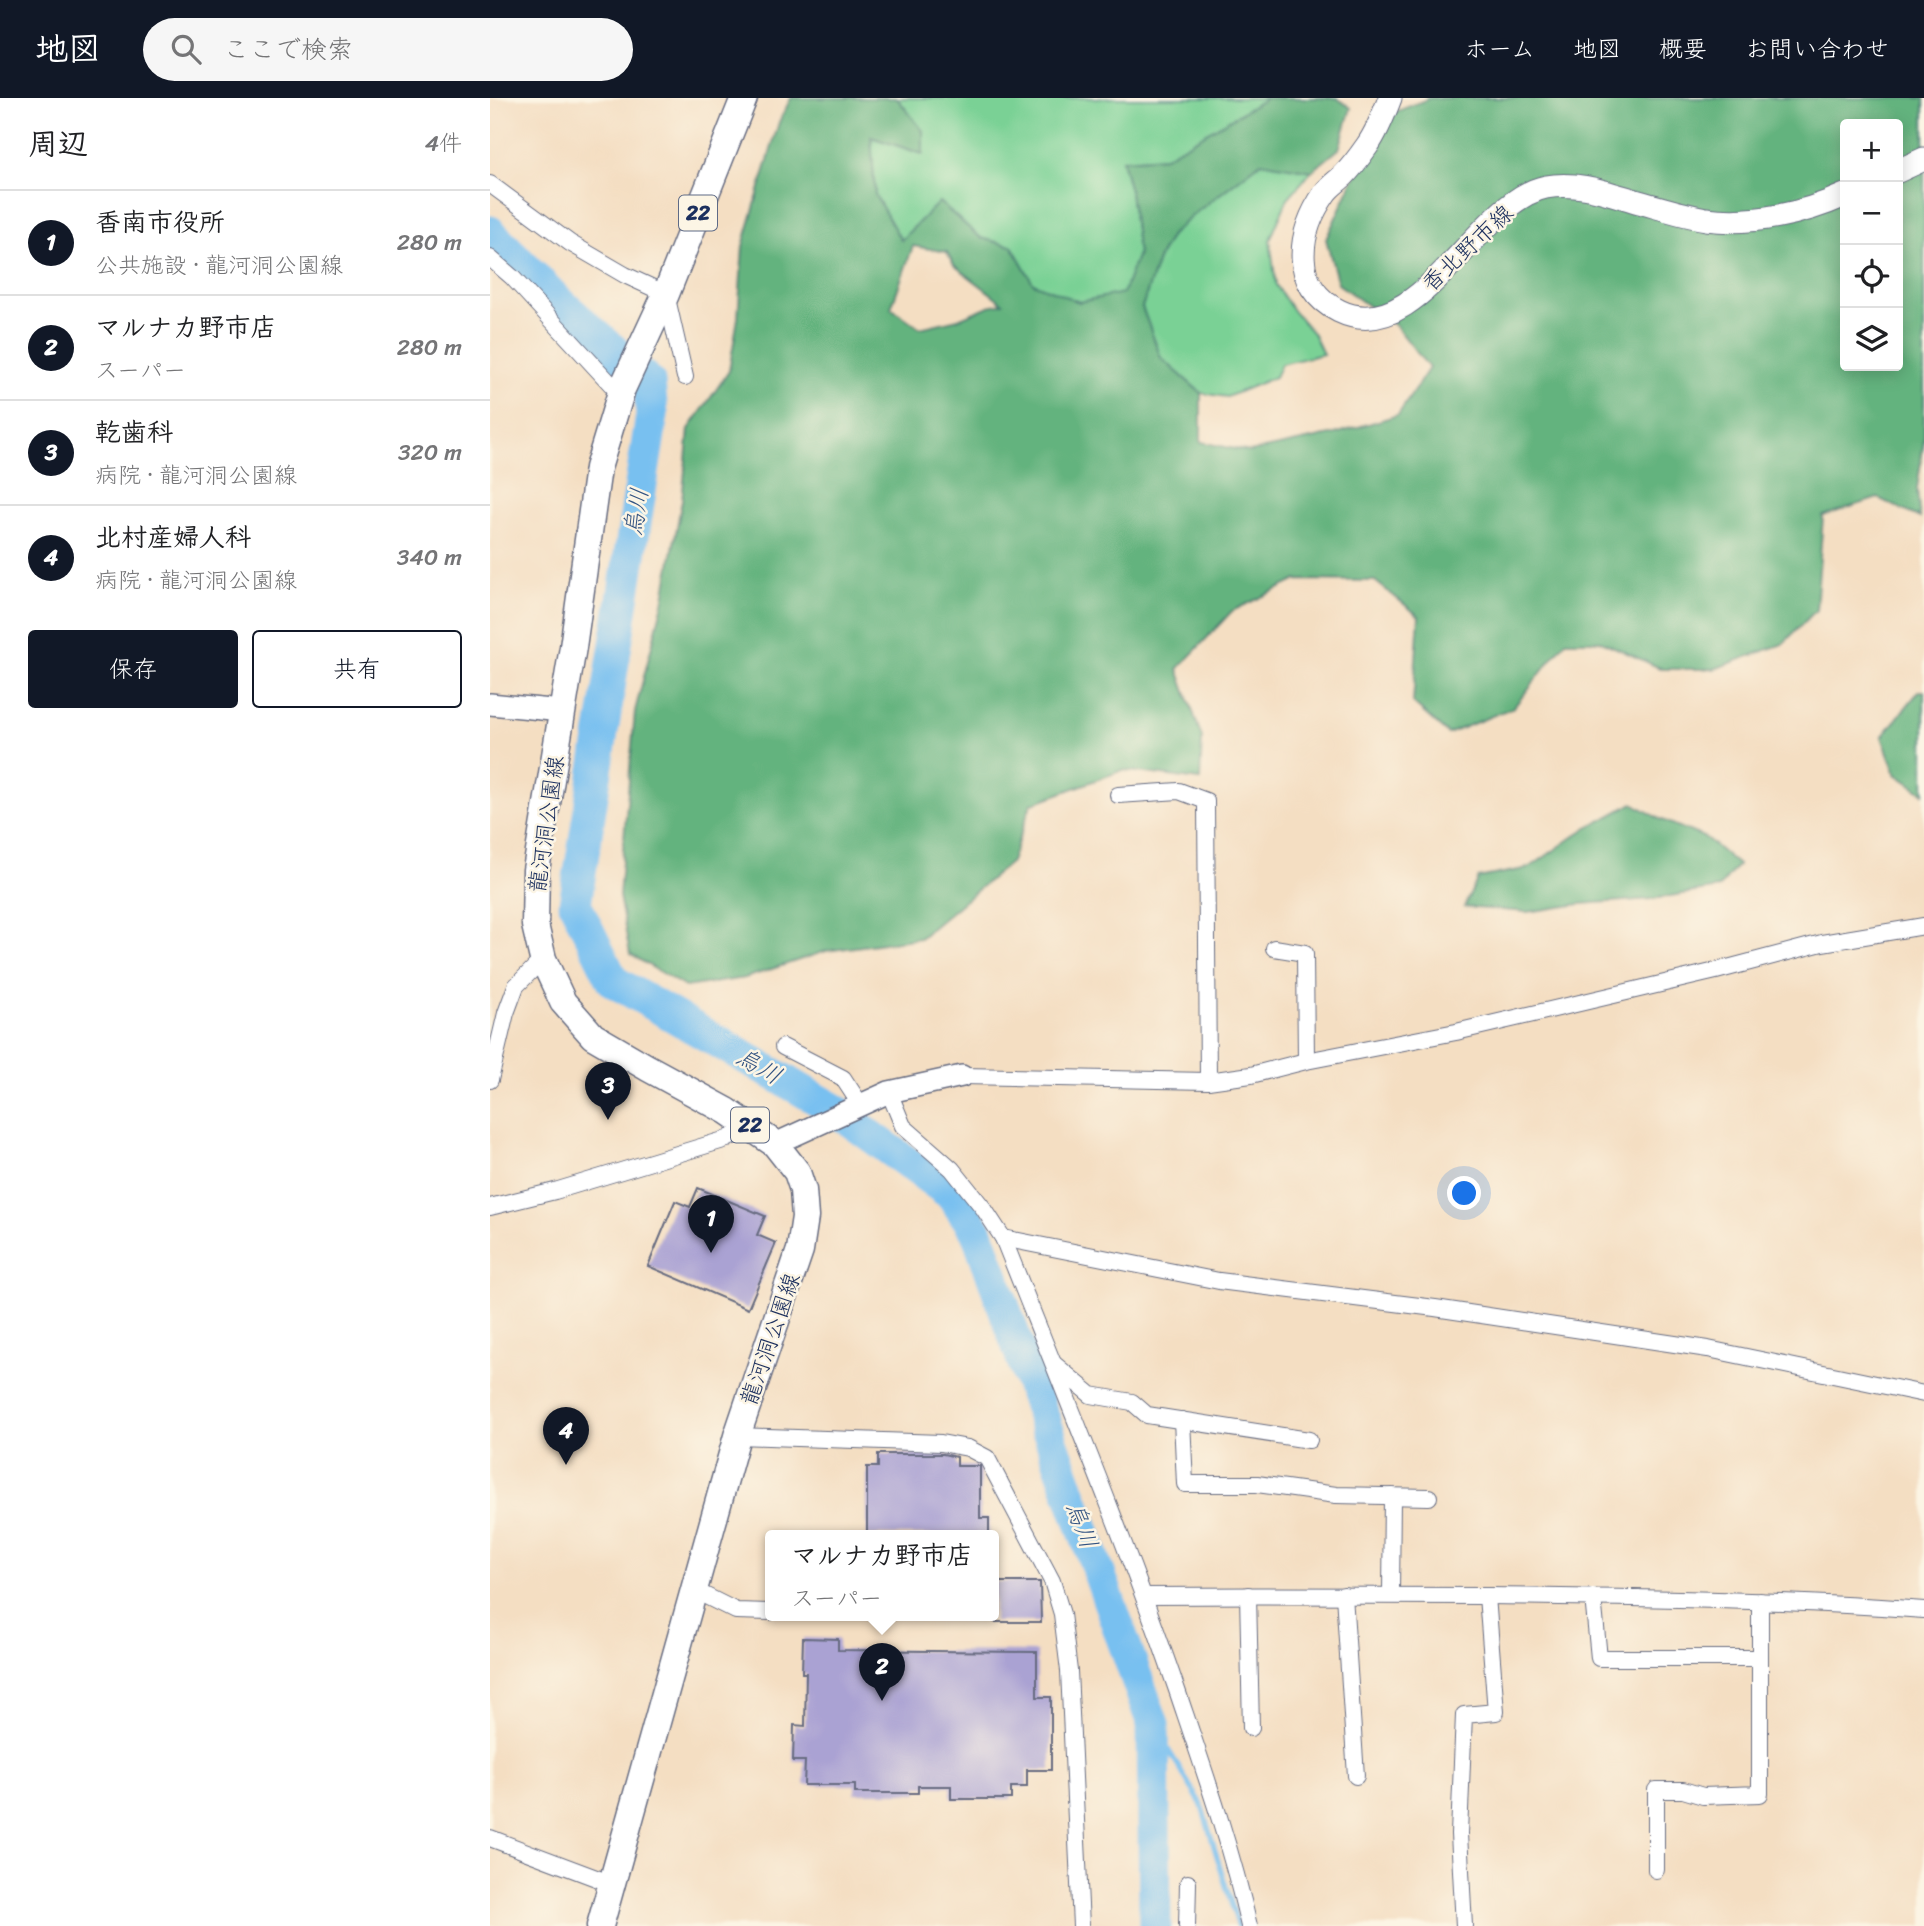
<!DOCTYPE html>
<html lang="ja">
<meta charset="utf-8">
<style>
:root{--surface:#fff;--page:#f6f6f6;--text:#202124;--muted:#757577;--line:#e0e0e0;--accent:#111827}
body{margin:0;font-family:Sriracha,"Klee One",sans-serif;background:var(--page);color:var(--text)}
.controls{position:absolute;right:21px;top:21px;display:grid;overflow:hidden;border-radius:7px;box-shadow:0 4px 18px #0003}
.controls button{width:63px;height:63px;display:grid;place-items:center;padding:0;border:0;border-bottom:2px solid var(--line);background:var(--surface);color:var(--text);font:35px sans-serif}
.you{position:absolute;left:975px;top:1096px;width:24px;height:24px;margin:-18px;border:5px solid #fff;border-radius:50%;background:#1a73e8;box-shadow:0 0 0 10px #1a73e833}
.badge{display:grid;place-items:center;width:46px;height:46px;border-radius:50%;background:var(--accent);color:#fff;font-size:23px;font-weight:700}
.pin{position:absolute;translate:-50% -58px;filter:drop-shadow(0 2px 4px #0008)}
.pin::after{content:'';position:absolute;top:37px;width:24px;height:21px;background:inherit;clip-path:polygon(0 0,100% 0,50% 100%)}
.popup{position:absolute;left:275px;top:1432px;width:234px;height:91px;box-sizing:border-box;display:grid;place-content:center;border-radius:7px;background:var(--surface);filter:drop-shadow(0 2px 5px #0005);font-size:23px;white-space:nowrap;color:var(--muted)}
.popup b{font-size:26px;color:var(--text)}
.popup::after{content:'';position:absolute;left:50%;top:100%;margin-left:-14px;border:14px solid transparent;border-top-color:var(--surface)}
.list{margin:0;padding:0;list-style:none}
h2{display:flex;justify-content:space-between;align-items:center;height:91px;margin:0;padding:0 28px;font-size:30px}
h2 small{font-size:23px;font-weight:400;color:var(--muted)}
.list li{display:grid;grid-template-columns:46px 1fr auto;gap:21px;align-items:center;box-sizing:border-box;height:105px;padding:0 28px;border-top:2px solid var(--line)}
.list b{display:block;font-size:26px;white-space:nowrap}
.list p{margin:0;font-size:23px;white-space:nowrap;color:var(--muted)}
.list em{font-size:23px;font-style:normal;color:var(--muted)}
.actions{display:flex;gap:14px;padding:21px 28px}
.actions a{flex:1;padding:16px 0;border:2px solid var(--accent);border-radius:7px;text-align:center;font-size:24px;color:var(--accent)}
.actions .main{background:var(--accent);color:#fff}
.icon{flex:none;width:38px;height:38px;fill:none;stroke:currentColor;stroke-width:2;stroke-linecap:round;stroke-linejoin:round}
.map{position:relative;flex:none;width:1434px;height:1828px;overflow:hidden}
header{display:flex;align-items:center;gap:42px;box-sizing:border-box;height:98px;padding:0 35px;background:var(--accent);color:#fff}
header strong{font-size:33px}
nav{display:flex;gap:38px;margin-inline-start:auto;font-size:24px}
.search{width:490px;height:63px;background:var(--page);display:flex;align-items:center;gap:18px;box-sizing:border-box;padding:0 24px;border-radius:38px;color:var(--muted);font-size:26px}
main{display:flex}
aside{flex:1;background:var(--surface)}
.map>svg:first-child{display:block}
</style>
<header>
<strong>地図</strong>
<div class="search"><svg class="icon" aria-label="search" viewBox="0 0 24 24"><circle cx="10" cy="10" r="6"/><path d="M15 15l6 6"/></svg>ここで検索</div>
<nav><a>ホーム</a><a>地図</a><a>概要</a><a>お問い合わせ</a></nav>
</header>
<main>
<aside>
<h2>周辺<small>4件</small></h2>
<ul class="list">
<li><span class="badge">1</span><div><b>香南市役所</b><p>公共施設 · 龍河洞公園線</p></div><em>280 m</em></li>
<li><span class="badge">2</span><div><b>マルナカ野市店</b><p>スーパー</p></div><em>280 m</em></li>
<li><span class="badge">3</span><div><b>乾歯科</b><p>病院 · 龍河洞公園線</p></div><em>320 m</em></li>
<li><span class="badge">4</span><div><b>北村産婦人科</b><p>病院 · 龍河洞公園線</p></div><em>340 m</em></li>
</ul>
<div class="actions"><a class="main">保存</a><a>共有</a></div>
</aside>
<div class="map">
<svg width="1434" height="1828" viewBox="0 0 1434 1828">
<rect width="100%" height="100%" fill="#fcf5e5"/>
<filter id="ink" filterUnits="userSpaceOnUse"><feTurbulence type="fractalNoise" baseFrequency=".0143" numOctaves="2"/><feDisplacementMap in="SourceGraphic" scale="14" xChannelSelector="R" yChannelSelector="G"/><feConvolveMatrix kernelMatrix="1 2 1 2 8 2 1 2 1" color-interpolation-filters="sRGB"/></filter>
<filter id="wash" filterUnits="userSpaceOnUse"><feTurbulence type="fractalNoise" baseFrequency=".00686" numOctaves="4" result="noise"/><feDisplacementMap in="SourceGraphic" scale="28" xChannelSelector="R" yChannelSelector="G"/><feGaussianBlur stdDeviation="1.57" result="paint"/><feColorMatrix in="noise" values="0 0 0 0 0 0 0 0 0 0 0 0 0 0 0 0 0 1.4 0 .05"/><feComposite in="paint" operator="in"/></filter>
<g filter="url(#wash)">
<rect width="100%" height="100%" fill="#f4dec2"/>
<g fill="#7ad195" stroke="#4a807a" stroke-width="2">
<polygon points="407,0 777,0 675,59 632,62 640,93 648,156 633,196 589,204 543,185 522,148 491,140 449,104 411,143 385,97 381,39 432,56 433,33"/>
<polygon points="771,64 822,73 798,100 780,142 786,187 804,214 823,235 833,256 791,266 785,279 737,299 711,295 671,260 652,209 669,159 681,137 704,116"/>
</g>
<g fill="#63b37e" stroke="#3f716e" stroke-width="2" fill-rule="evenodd">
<path d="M 301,0 L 407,0 L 433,33 L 433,56 L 381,39 L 385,97 L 411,142 L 449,104 L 491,140 L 522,148 L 543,185 L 589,204 L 633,195 L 648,156 L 640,93 L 632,62 L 675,59 L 777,0 L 847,0 L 861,10 L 849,51 L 822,73 L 771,64 L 704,116 L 681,137 L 669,159 L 652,209 L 671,260 L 711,295 L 711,344 L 760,354 L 845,336 L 908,317 L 939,270 L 906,228 L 848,186 L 836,141 L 863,82 L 905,14 L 940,0 L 1434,0 L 1434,342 L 1427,391 L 1430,420 L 1388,400 L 1333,418 L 1326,512 L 1293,546 L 1224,571 L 1172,571 L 1111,543 L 1076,543 L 1024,609 L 958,636 L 923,605 L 929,518 L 885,483 L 807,482 L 742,513 L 688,571 L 712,640 L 710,682 L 633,672 L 541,706 L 521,764 L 430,840 L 336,853 L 255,880 L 195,889 L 140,856 L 129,798 L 145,613 L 173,505 L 192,402 L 199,331 L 239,273 L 248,220 L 253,148 L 289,24 ZM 1355,26 L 1408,26 L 1408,268 L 1355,268 ZM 423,148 L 457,154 L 464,167 L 513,205 L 499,208 L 468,221 L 430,230 L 401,210 Z"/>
<polygon points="1429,593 1434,593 1434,695 1406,676 1392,639"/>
<polygon points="1143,705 1170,721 1216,740 1248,767 1229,790 1162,801 1090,806 1037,814 974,809 988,780 1039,770 1090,734"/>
</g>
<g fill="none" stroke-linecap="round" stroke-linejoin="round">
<polyline stroke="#78c0f0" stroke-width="5" points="663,1626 711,1706 748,1828"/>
<polyline stroke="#78c0f0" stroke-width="33" points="0,134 65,200 159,284 162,317 85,806 123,883 344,1011 462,1097 487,1134 663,1626 665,1828"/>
</g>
<g id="blocks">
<g fill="#aaa2d3">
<polygon points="208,1090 275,1118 267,1137 286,1145 258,1211 158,1168 185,1103 200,1109"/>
<polygon points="388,1356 453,1356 467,1359 467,1368 490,1368 490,1420 499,1420 499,1437 377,1437 377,1369 388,1369"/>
<polygon points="504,1484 550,1484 551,1524 504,1524"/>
<polygon points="313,1540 348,1541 348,1552 547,1554 547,1599 561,1599 561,1672 537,1672 537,1689 521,1689 521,1701 461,1701 461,1688 428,1688 428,1695 365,1695 365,1687 314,1687 315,1663 303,1663 304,1627 315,1628 316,1575 312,1575"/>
</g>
</g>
</g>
<g filter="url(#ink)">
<use href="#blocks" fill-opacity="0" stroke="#676c81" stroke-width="2"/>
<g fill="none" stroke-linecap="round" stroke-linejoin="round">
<g stroke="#676c81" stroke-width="18">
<g id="minor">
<polyline points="0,86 80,145 135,177 176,196 195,279"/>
<polyline points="0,160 22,179 130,296"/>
<polyline points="628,697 689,693 716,703 718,983"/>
<polyline points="784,850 815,855 816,963"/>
<polyline points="293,949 353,980 370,1006"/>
<polyline points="472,978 718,983 761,977 816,963 966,934 1226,873 1332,845 1434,828"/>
<polyline points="0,982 16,915 26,888 53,861"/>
<path d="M 399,994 L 413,1028 L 462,1071 L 494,1111 L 513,1140 C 573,1291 635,1441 688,1595 C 714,1672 741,1749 759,1828"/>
<polyline points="0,1109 65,1093 237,1041 261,1028"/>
<polyline points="513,1140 729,1183 945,1210 1218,1251 1434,1296"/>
<polyline points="564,1266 601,1297 642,1304 657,1317 819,1342"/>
<polyline points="692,1322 695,1386 767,1386 846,1397 939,1399"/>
<polyline points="247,1338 451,1345 478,1350 497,1360 562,1483 572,1516 579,1573 591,1828"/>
<polyline points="204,1492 246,1513 280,1514"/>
<polyline points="901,1496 902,1398"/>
<polyline points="758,1497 761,1630"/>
<polyline points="854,1497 866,1678"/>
<path d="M 654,1498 C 769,1497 884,1498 999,1498 C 1144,1500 1289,1501 1434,1512"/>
<polyline points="1103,1499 1109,1560 1270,1560"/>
<polyline points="0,1740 122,1786"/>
<polyline points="1166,1772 1166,1692 1193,1692 1213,1698 1270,1696 1270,1503"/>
<polyline points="697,1828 698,1785"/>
<polyline points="974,1828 969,1736 974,1617 1006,1614 997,1498"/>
</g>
</g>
<g stroke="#676c81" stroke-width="24">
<g id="tertiary">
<polyline points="0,606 72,613"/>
<polyline points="285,1046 399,994 472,978"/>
</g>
</g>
<g stroke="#676c81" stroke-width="25">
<g id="secondary">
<path d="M 900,0 C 894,16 887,34 877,48 C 870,58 863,68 854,77 C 848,83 840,88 835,95 C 808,134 799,188 849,213 C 929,252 987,102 1056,89 C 1088,83 1118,95 1149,104 C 1171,110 1193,117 1216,121 C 1262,127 1313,116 1355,97"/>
<polyline points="1408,73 1434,61"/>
</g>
</g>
<g stroke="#676c81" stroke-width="29">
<polyline id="primary" points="110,1828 247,1338 310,1152 315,1119 313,1092 307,1074 285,1046 237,1013 158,970 103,938 73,904 53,861 45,827 46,772 83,549 108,370 132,291 176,196 254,0"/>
</g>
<use href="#minor" stroke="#fff" stroke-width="16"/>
<use href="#tertiary" stroke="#fff" stroke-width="21"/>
<use href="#secondary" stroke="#fff" stroke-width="23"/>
<use href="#primary" stroke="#fff" stroke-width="26"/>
</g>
</g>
<g text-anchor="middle" stroke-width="5" stroke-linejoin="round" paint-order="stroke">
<g fill="#fcf5e5" stroke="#5e6a86" stroke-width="2">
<rect x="189" y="97.5" width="38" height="35" rx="5"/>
<rect x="241" y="1009.5" width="38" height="35" rx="5"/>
</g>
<g font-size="21" font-weight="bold" fill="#1b2f5e">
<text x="208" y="122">22</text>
<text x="260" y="1034">22</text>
</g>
<g font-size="23" fill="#1b2f5e" stroke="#fcf5e5">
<text transform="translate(977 150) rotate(-43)" y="8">香北野市線</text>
<text transform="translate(56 726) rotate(-82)" y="8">龍河洞公園線</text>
<text transform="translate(280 1241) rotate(-71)" y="8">龍河洞公園線</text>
</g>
<g font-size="24" font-style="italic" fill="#325382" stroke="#fcf5e5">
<text transform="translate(146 414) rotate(-81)" y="8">烏川</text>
<text transform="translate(269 968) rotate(30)" y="8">烏川</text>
<text transform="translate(592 1427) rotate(70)" y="8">烏川</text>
</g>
</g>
</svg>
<div class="controls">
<button>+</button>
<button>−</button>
<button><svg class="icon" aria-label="locate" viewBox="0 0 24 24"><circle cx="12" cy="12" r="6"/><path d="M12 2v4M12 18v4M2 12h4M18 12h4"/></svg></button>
<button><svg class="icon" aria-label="layers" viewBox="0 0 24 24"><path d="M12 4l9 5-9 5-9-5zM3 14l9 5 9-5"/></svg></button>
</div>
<div class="you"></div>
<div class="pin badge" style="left:221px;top:1155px">1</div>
<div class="pin badge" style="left:392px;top:1603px">2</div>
<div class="popup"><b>マルナカ野市店</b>スーパー</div>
<div class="pin badge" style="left:118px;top:1022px">3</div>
<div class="pin badge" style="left:76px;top:1367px">4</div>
</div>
</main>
